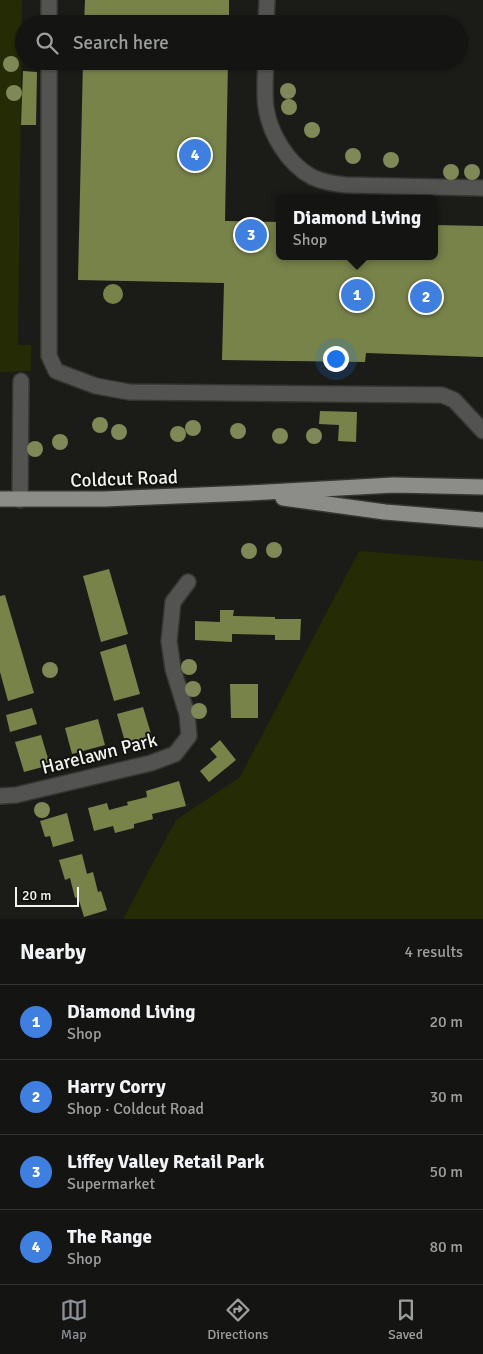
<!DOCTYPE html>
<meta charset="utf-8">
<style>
:root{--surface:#141512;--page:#212220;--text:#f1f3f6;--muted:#9d9f9f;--line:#333432;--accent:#8c9099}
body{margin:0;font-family:Signika,sans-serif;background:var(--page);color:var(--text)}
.scale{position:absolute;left:15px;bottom:12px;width:64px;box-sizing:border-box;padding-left:5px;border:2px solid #f2f3f0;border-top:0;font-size:14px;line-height:18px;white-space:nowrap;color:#f2f3f0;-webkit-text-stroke:4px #12130f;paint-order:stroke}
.you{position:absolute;left:335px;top:358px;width:18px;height:18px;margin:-12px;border:4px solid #fff;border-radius:50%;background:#1a73e8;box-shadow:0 0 0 8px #1a73e833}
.badge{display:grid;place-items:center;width:32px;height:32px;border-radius:50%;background:var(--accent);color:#fff;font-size:16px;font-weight:700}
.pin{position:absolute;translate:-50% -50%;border:2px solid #fff;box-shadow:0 1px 5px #0006}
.popup{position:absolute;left:276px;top:195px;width:162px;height:65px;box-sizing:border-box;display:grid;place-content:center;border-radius:8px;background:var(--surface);filter:drop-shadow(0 1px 4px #0005);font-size:16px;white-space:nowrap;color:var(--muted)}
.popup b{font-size:19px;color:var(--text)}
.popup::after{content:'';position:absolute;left:50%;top:100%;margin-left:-10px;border:10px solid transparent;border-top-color:var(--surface)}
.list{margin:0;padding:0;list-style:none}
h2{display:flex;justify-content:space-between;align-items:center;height:65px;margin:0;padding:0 20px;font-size:21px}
h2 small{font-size:16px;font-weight:400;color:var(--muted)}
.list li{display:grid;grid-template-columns:32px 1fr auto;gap:15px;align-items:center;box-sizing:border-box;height:75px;padding:0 20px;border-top:1px solid var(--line)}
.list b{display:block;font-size:19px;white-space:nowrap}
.list p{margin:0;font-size:16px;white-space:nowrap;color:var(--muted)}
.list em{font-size:16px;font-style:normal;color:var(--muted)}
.icon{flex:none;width:28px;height:28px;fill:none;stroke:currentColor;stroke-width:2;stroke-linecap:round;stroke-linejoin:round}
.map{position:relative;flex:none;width:483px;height:919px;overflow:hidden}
.search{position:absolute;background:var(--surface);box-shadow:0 1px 4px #0004;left:15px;right:15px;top:15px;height:55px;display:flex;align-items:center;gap:12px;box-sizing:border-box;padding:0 18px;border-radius:28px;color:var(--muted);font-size:19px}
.sheet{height:365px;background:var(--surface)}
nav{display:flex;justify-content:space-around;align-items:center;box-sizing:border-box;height:70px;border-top:1px solid var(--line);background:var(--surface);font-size:14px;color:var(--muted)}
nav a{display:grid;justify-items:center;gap:2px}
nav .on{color:var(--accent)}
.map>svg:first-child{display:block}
</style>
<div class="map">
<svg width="483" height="919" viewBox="0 0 483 919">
<rect width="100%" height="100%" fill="#1b1c18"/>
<g fill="#252b04">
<polygon points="0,0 22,0 18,345 31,345 31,371 0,372"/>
<polygon points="359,551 483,561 483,919 123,919 176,820 240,777"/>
</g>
<g fill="#78834a">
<polygon points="85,0 229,0 229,24 84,24"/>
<polygon points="83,61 228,61 225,221 280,222 280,256 434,256 434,225 483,226 483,357 366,353 365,362 222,360 224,283 78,280"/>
<polygon points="23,71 37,72 36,125 21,125"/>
<circle cx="113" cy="294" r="10"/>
<polygon points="320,411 357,412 356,442 338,441 339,425 319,424"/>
<polygon points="109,569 128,634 101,642 83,576"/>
<polygon points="5,595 34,693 8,701 0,672 0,596"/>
<polygon points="220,610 234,610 233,616 275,617 275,619 301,619 300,640 275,640 275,635 232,634 232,642 195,640 195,621 220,622"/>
<polygon points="126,644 140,694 114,701 100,652"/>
<polygon points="230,684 258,684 258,718 231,718"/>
<polygon points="143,707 152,737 126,745 117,714"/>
<polygon points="32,708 37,724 10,732 6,715"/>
<polygon points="98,719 105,745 72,754 65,728"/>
<polygon points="41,735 50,765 24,772 15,742"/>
<polygon points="220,740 236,760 209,782 200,771 217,757 210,749"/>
<polygon points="179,781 186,806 152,814 153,819 134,824 134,828 115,833 113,826 94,831 88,808 107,803 109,810 128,805 127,802 147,797 146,791"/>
<polygon points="67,813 74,841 53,847 50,836 45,837 40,821"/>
<polygon points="82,854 87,874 93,872 98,892 101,891 107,910 84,917 78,897 75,898 70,878 65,880 59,860"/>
</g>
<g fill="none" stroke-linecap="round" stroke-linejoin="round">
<g stroke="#353632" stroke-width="18">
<g id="minor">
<polyline points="49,24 49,0"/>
<polyline points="266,24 267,0"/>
<polyline points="49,61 49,356 56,371 96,386 129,392 442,395 454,400 483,431"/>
<path d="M 266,61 C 265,77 264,93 266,108 C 270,134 288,164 312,177 C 323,182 334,184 346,185 L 483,188"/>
<polyline points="20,500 21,381"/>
<polyline points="0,796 16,795 151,763 175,754 189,736 187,714 173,669 169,641 173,602 188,582"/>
</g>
</g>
<g stroke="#353632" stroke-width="18">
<g id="major">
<polyline points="283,498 385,512 483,520"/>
<polyline points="0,499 104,499 249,493 394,485 483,487"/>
</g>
</g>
<use href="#minor" stroke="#535452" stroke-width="15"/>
<use href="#major" stroke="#8c8d89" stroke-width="15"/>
</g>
<g fill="#7f8857">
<circle cx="11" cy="64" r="8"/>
<circle cx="288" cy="91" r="8"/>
<circle cx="14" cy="93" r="8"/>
<circle cx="289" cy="107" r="8"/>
<circle cx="312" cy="130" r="8"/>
<circle cx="353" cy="156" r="8"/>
<circle cx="391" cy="160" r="8"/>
<circle cx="451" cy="172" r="8"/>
<circle cx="472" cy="172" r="8"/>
<circle cx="100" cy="425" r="8"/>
<circle cx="193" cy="428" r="8"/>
<circle cx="238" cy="431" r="8"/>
<circle cx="119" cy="432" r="8"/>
<circle cx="178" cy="434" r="8"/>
<circle cx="280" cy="436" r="8"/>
<circle cx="314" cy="436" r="8"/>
<circle cx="60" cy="442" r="8"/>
<circle cx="35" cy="449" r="8"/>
<circle cx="274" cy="550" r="8"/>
<circle cx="249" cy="551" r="8"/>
<circle cx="189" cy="667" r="8"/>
<circle cx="50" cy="670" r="8"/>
<circle cx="193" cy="689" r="8"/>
<circle cx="199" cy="711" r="8"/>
<circle cx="42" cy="810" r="8"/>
</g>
<g text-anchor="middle" stroke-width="4" stroke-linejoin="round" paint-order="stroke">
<g font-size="19" fill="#f2f3f0" stroke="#12130f">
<text transform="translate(124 478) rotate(-2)" y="7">Coldcut Road</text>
<text transform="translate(99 753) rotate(-14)" y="7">Harelawn Park</text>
</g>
</g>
</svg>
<div class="scale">20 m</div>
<div class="you"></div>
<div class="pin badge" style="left:357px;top:295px;background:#3f7fe0">1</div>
<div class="popup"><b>Diamond Living</b>Shop</div>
<div class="pin badge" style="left:426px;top:297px;background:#3f7fe0">2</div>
<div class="pin badge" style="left:251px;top:235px;background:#3f7fe0">3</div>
<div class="pin badge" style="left:195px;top:155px;background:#3f7fe0">4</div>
<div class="search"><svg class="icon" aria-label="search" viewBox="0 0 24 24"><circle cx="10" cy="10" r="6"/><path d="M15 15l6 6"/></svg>Search here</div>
</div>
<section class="sheet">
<h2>Nearby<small>4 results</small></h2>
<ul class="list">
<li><span class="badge" style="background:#3f7fe0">1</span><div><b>Diamond Living</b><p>Shop</p></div><em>20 m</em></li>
<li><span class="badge" style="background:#3f7fe0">2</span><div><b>Harry Corry</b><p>Shop · Coldcut Road</p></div><em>30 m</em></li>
<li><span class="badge" style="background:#3f7fe0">3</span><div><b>Liffey Valley Retail Park</b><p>Supermarket</p></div><em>50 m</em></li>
<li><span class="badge" style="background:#3f7fe0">4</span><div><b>The Range</b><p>Shop</p></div><em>80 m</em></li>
</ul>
</section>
<nav>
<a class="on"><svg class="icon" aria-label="map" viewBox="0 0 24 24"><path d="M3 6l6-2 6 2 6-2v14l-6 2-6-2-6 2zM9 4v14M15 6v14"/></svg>Map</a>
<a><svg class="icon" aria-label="directions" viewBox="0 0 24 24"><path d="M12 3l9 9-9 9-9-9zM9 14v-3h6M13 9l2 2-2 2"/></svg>Directions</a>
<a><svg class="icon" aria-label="saved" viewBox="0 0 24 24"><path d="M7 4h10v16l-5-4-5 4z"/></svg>Saved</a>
</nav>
